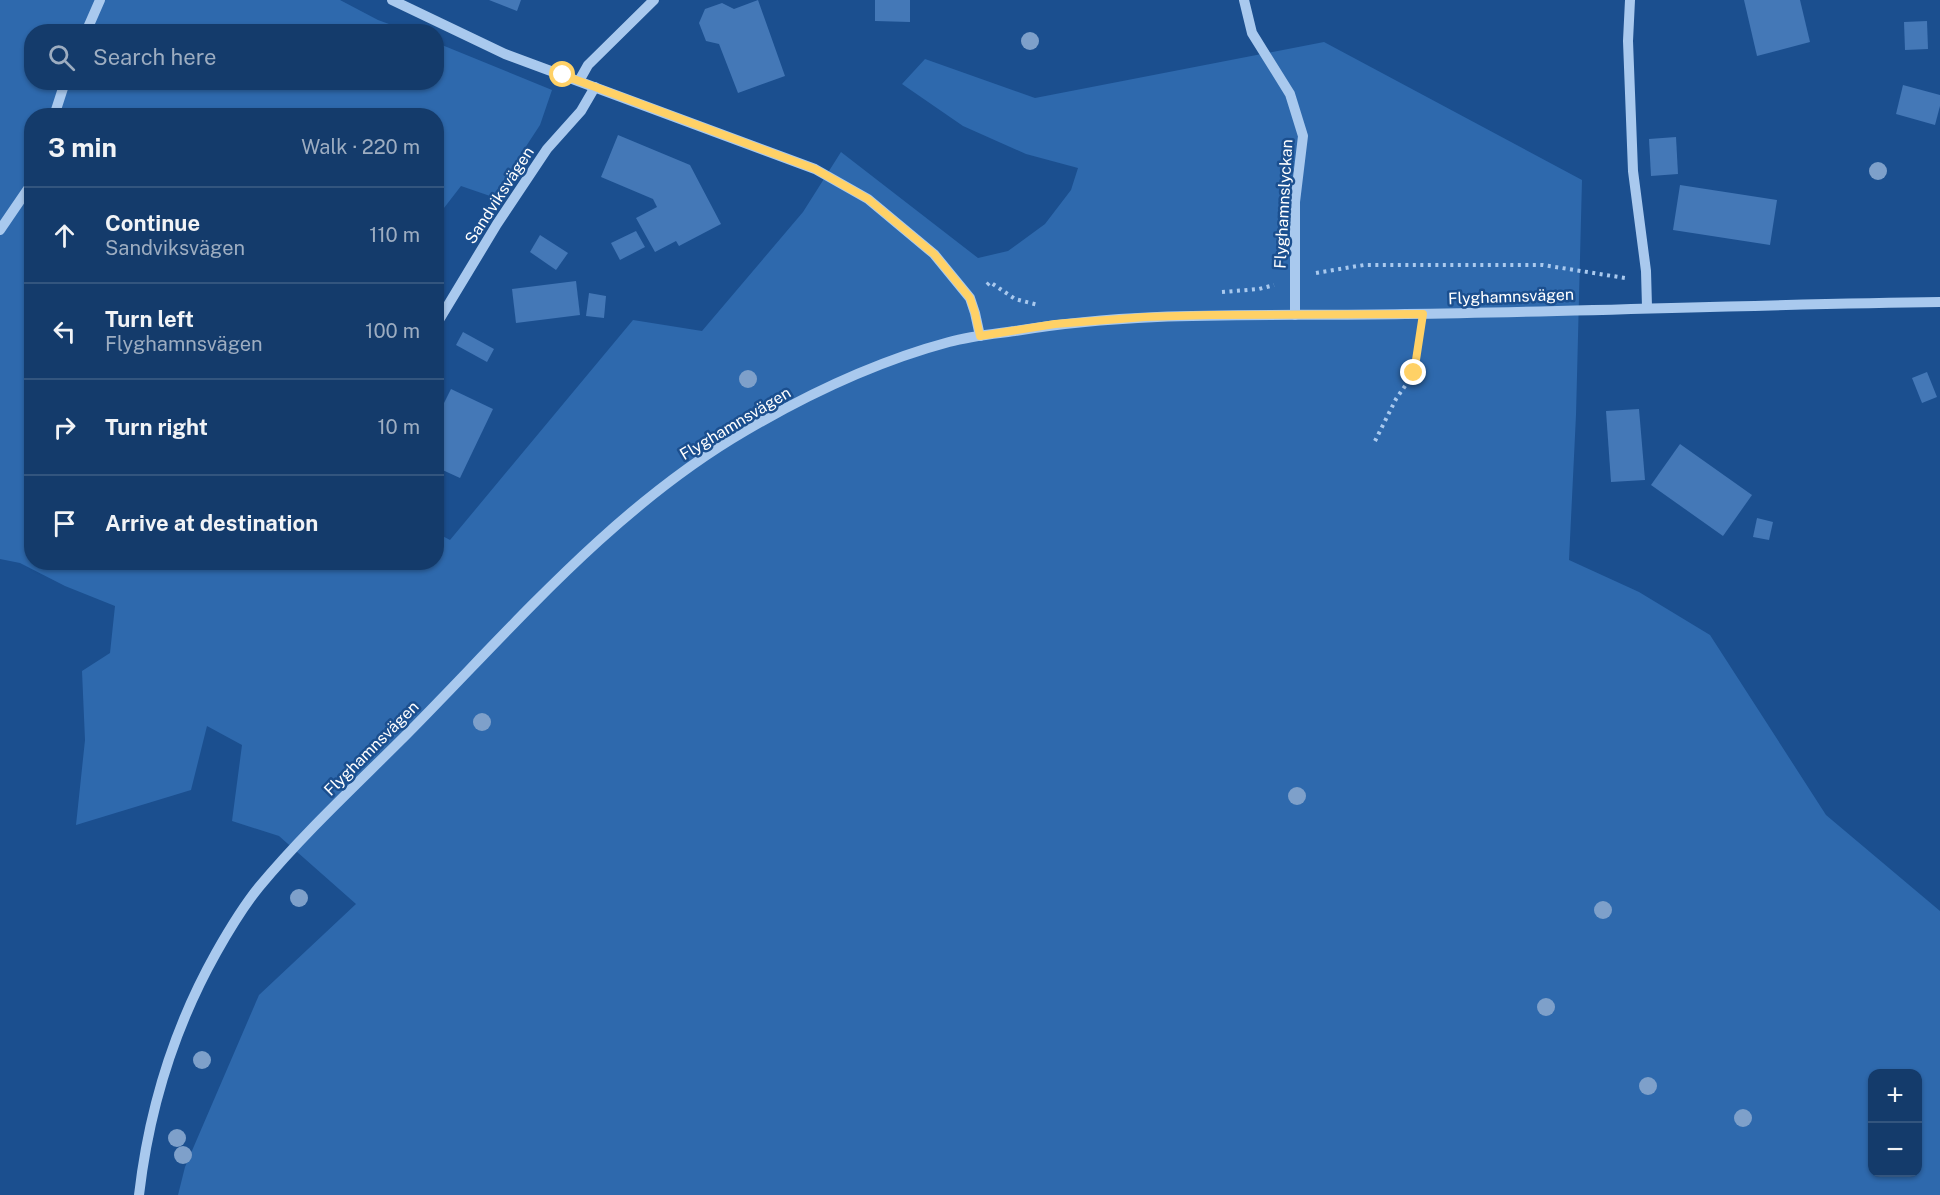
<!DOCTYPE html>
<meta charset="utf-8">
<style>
:root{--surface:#143b6b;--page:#214673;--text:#f1f3f6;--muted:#9dadc1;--line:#33557e}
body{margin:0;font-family:"Public Sans",sans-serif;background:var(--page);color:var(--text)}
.controls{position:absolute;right:18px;bottom:18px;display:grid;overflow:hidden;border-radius:12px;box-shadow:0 2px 4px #0004}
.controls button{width:54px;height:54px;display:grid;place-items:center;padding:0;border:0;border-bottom:2px solid var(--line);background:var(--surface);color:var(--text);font:30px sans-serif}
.stop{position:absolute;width:18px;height:18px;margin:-14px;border:4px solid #ffd166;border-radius:50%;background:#fff}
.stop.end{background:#ffd166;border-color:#fff;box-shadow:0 2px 6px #0008}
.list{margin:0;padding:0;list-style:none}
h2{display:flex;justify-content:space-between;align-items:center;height:78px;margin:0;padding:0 24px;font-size:26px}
h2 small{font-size:20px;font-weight:400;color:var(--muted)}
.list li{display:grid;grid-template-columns:39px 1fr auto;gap:18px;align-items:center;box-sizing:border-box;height:96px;padding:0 24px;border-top:2px solid var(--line)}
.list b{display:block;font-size:22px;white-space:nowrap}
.list p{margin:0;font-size:20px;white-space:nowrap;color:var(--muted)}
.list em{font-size:20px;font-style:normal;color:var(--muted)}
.icon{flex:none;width:33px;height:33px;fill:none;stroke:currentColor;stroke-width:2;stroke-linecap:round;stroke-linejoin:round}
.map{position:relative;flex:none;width:1940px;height:1195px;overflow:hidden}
.search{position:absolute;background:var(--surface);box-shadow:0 2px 4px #0004;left:24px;top:24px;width:420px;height:66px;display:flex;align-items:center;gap:15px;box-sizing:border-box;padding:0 21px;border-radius:24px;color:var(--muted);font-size:22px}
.panel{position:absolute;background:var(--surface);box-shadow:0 2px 4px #0004;left:24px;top:108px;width:420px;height:462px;border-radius:24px}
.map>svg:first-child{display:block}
</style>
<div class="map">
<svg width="1940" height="1195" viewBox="0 0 1940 1195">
<rect width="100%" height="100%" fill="#1b4f8f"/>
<path fill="#2e69ad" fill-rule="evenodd" d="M 0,0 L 340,0 L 378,20 L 408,31 L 32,32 L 32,82 L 436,82 L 437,43 L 552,90 L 540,125 L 493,197 L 461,186 L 437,217 L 436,116 L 32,116 L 32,562 L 436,562 L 437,533 L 450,540 L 633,320 L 702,331 L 803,212 L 841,152 L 978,258 L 1008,251 L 1045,224 L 1071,190 L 1078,168 L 1026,154 L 963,126 L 902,84 L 925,59 L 1035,98 L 1324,42 L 1582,180 L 1576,415 L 1569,560 L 1639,592 L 1710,635 L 1826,815 L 1940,911 L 1940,1195 L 178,1195 L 185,1167 L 259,995 L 356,904 L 279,836 L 232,821 L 242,745 L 207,726 L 191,790 L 76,825 L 85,740 L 82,671 L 110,653 L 115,606 L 65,586 L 20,563 L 0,559 ZM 1872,1074 L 1918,1074 L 1918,1172 L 1872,1172 Z"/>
<g fill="#4478b7">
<polygon points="489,0 521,0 517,11"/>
<polygon points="758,0 785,76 738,93 719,44 706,41 699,23 705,9 722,3 734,9"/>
<polygon points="875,0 910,0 910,22 875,21"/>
<polygon points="1744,0 1800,0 1810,42 1757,56"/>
<polygon points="1927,21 1928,49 1905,50 1904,22"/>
<polygon points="1903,85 1940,95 1940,106 1935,125 1896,114"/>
<polygon points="618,135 690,165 721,224 679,246 676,241 655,252 636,218 657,207 653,199 601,177"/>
<polygon points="1676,137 1678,174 1651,176 1649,139"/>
<polygon points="1680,185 1777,200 1770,245 1673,230"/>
<polygon points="636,231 645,247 620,260 611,243"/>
<polygon points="540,235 568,253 556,270 530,252"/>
<polygon points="576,281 580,315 516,323 512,289"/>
<polygon points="589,293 606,296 604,318 586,316"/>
<polygon points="463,332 494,349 487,362 456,345"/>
<polygon points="1927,372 1937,397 1922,403 1912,378"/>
<polygon points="451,389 493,409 460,478 436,467 436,419"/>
<polygon points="1639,409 1645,480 1611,482 1606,411"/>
<polygon points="1680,444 1752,495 1723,536 1651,485"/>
<polygon points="1757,518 1773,522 1769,540 1753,537"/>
</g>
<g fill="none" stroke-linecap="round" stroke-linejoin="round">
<g stroke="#a9c9ee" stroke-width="4" stroke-dasharray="3 4.5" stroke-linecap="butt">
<polyline points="1316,273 1364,265 1543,265 1625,278"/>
<polyline points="987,285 990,282 1015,299 1038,305"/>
<polyline points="1222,292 1259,289 1274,285"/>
<polyline points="1375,441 1396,399 1414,373 1419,335"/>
</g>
<g stroke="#a9c9ee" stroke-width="10">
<polyline points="392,0 505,54 815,169 868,199 934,254 970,298 975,313 980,336"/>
<polyline points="1244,0 1252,33 1290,94 1303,136 1295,202 1295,315"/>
<polyline points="1630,0 1628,41 1633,171 1646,271 1647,307"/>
<polyline points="86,32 100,0"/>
<polyline points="579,81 588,65 654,0"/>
<polyline points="54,116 65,82"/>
<polyline points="0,230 32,183"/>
<polyline points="436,325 497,224 547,149 581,111 595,87"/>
<path d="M 139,1195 C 149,1109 174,1028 216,953 C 229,930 242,908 259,887 C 304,833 356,785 406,735 C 513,627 613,508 745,431 C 808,394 878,361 949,342 C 971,336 993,334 1015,331 C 1144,309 1275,317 1405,314 C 1583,312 1761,304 1940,302"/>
</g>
</g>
<g fill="#7ea0ca">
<circle cx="1030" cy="41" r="9"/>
<circle cx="1878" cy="171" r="9"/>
<circle cx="748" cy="379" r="9"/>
<circle cx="482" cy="722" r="9"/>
<circle cx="1297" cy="796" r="9"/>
<circle cx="299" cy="898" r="9"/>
<circle cx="1603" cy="910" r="9"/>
<circle cx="1546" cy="1007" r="9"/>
<circle cx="202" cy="1060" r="9"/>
<circle cx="1648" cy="1086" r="9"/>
<circle cx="1743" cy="1118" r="9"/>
<circle cx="177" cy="1138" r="9"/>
<circle cx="183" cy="1155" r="9"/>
</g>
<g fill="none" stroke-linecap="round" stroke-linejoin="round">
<polyline stroke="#ffd166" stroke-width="8" points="563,75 815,169 868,199 934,254 970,298 975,313 980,336 1055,324 1145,317 1209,315 1423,314 1414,373"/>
</g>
<g text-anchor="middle" stroke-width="5" stroke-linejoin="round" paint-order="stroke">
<g font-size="16" fill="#fff" stroke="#1b4f8f">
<text transform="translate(499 195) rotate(-57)" y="6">Sandviksvägen</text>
<text transform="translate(1283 204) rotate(-87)" y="6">Flyghamnslyckan</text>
<text transform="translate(1511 296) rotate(-2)" y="6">Flyghamnsvägen</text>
<text transform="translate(735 423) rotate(-31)" y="6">Flyghamnsvägen</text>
<text transform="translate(371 748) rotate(-45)" y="6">Flyghamnsvägen</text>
</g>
</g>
</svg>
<div class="controls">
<button>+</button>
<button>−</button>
</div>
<div class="stop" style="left:563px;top:75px"></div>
<div class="stop end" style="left:1414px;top:373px"></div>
<div class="search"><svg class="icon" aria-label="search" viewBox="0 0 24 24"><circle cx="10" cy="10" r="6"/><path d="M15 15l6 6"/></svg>Search here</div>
<section class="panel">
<h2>3 min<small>Walk · 220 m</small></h2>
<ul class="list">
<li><svg class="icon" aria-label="ahead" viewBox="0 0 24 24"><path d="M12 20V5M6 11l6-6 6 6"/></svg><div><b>Continue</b><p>Sandviksvägen</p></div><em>110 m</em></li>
<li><svg class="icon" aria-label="left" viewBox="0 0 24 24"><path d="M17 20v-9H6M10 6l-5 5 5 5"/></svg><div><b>Turn left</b><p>Flyghamnsvägen</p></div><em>100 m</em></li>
<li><svg class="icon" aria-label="right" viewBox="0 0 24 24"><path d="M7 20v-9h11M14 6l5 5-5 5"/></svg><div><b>Turn right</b></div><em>10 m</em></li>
<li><svg class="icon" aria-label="arrive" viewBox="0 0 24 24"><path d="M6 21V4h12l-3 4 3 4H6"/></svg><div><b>Arrive at destination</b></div></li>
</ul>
</section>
</div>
